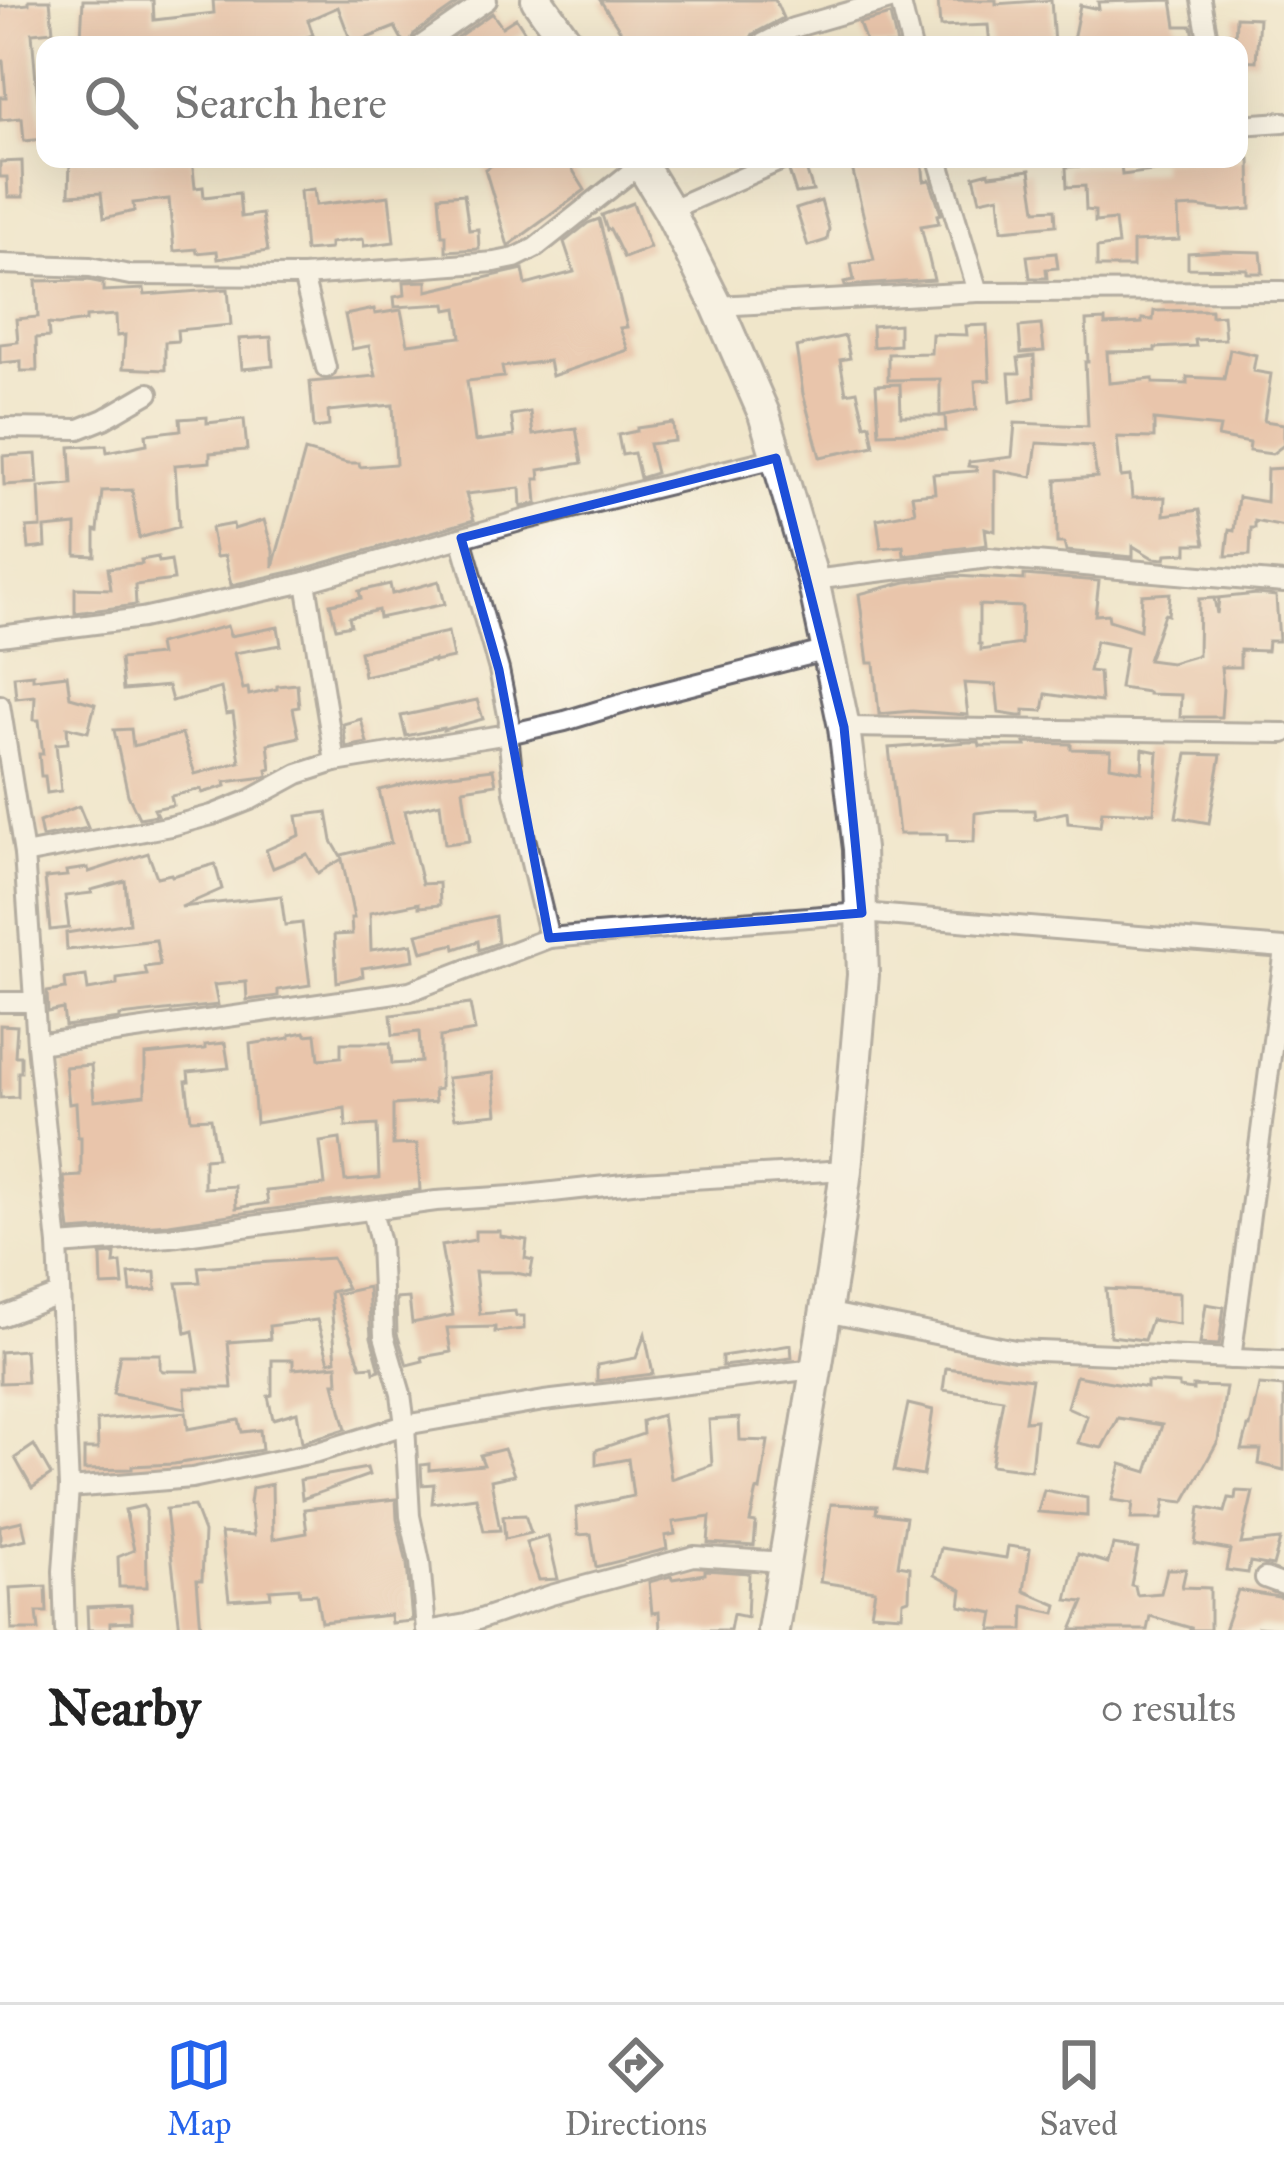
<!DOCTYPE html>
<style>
:root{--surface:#fff;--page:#f6f6f6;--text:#222;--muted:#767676;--line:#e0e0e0;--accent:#2563eb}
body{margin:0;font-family:"IM FELL Great Primer",serif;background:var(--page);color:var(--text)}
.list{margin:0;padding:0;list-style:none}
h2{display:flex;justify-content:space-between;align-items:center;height:156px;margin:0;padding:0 48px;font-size:51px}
h2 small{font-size:39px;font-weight:400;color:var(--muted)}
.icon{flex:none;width:66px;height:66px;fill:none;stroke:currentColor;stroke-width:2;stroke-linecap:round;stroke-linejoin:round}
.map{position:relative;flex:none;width:1284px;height:1630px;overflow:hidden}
.search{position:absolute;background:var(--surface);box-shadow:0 12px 48px #0002;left:36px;right:36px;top:36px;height:132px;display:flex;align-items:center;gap:30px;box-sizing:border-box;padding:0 42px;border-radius:24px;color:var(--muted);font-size:45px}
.sheet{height:372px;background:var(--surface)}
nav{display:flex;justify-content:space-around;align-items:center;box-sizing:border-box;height:168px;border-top:3px solid var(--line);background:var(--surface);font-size:33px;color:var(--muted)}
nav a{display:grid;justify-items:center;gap:6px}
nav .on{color:var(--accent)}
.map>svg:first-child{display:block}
</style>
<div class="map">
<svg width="1284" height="1630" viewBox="0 0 1284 1630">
<rect width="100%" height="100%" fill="#fbf7ec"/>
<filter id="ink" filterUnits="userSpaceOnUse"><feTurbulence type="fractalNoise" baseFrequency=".00833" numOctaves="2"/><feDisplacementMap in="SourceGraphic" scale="24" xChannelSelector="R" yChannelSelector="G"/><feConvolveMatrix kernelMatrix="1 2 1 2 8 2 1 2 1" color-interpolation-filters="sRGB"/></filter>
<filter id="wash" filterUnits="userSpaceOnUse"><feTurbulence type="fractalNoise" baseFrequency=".004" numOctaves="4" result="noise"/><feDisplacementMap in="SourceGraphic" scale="48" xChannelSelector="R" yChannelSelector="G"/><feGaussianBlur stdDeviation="2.7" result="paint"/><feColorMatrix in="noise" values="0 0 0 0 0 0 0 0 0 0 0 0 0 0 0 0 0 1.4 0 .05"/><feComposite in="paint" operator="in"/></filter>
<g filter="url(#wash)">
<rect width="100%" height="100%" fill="#f0e6ca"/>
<g id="blocks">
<g fill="#df9e85" fill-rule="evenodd">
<polygon points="29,0 50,0 53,31 32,33 36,81 41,124 45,123 45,139 24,141 22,118 0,120 0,97 6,97 3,61 0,61 0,7 29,4"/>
<polygon points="83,0 153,0 154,20 214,13 213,0 463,0 414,34 409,45 405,45 395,27 352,44 338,7 308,20 313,35 283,45 226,45 226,41 171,45 170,40 138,45 110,45 110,39 81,37"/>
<polygon points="600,0 775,0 783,18 753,34 747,45 630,45"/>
<polygon points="938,0 996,0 996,4 1051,0 1054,45 990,45 988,25 940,27"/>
<polygon points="1172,0 1176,26 1192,26 1194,38 1134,45 1072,45 1080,5 1099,9 1098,2"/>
<polygon points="492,13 502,27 516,18 525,32 503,45 446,45"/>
<polygon points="890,15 897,45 867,45 859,23"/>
<polygon points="1236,17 1259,18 1256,61 1239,60 1239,45 1235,45"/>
<polygon points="70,159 192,159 195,188 203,187 204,197 239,193 241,217 262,214 268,251 218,259 217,251 197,253 196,249 174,251 169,199 133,203 134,211 104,218 101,193 69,195"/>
<polygon points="503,159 566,159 585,190 508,246 485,169"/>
<polygon points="797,159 803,159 813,191 796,193 789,171 795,166"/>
<polygon points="850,159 922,159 924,181 930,180 941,214 937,215 939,223 921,226 934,280 845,286 844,282 854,280 851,264 874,260"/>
<polygon points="1160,159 1250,159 1251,209 1225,211 1196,207 1178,208 1179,240 1133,242 1133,267 1097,267 1097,248 1118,245 1115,220 1095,222 1095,211 1086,210 1085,186 1067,187 1066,167 1121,164 1122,175 1160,170"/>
<polygon points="22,161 23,197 8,197 7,177 0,177 0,162"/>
<polygon points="1030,170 1036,210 1055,209 1056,225 1002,230 999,196 980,200 974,176 989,172 990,175"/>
<polygon points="314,189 316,205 389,196 394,242 364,246 363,239 330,243 330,249 305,251 300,191"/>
<polygon points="464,194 469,230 478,229 479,249 446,251 446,235 442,235 439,196"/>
<polygon points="821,201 829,229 827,240 808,246 796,209"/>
<polygon points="633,203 650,248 624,258 610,229 607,230 602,215"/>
<polygon points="599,219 627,327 620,328 628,350 552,376 549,361 502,367 504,377 467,381 475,441 514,436 511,415 530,412 533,435 576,428 582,463 539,470 540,479 535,479 537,503 521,507 520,488 466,494 474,520 303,569 231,585 225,556 216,557 211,528 233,524 234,529 264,520 273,551 273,567 305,451 347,463 359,463 360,467 396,464 393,405 328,411 329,426 314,428 310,382 376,376 369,346 352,349 345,315 374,309 375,314 401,310 408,344 461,337 457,308 447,310 446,304 395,307 394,297 405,295 404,282 427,281 427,291 523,269 526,285 574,272 564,242 588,223"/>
<polygon points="1221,251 1261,252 1263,273 1247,273 1247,269 1188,268 1188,253"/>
<polygon points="1056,253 1058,268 1046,269 1047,278 1030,278 1027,256"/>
<polygon points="88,280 103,283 103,291 144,289 145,295 228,289 231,325 177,330 178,341 165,342 165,370 123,368 125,335 117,336 116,315 86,317 86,321 58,325 48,324 49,337 36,338 37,371 21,371 21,361 0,363 0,344 18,342 16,319 38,317 36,281"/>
<polygon points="1211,310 1211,316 1223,315 1225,339 1195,340 1196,346 1155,348 1155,351 1107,352 1109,383 1153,379 1153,383 1187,384 1187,377 1224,379 1230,349 1256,355 1253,371 1271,374 1264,421 1284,424 1284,445 1272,454 1249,451 1250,443 1218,437 1220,427 1154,420 1154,438 1117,437 1121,477 1130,476 1132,498 1165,497 1164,515 1199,510 1205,544 1187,544 1187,553 1166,554 1165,559 1153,558 1133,546 1133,557 1066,551 1064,543 1057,543 1056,480 1097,477 1092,446 1037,443 1032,477 995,470 995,531 985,528 987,545 904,555 903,546 881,548 877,519 915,512 912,495 935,493 933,474 977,471 976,467 968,466 969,462 1012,457 1015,423 1088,426 1085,362 1088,362 1086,321 1105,320 1105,325 1142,323 1142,319 1153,320 1154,311"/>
<polygon points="899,324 899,345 873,347 872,326"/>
<polygon points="987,325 990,380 975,381 977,409 940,416 940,379 888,380 888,354 931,353 932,334 967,335 966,326"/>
<polygon points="1041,325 1044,351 1021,353 1019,327"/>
<polygon points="845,336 850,358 840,360 846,393 857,391 865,425 870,424 874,446 820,457 803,394 796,347"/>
<polygon points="271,337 273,366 242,369 239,339"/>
<polygon points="1034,356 1035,397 1011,402 1009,373 1020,373 1018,358"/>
<polygon points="900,384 901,416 945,416 946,431 879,433 876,385"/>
<polygon points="207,417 207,423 244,419 247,450 210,453 210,462 175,465 179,527 139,538 132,490 102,491 98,531 95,530 95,556 76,555 76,525 45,528 46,547 29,549 27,528 41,527 39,487 72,484 70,447 106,445 107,452 147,444 146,434 181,430 180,419"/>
<polygon points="673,423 675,441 649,444 656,473 640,478 634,453 622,455 618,435 637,431 637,428"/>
<polygon points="36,454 38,483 4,485 3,456"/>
<polygon points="1284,468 1284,527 1255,521 1255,528 1251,528 1250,555 1226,556 1229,530 1234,531 1238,497 1266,502 1267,469"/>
<polygon points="158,557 159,562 171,560 174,580 135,585 136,605 75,613 75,588 111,589 108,568 142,564 141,560"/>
<path d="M 1024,575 L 1099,581 L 1095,615 L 1108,614 L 1109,620 L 1140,630 L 1142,595 L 1170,593 L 1168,615 L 1164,614 L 1148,660 L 1171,663 L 1198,655 L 1199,599 L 1214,598 L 1217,614 L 1219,599 L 1217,598 L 1257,594 L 1276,596 L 1279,641 L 1268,641 L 1267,651 L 1240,650 L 1240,667 L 1221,667 L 1223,687 L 1221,717 L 1180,717 L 1181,695 L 1148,694 L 1148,692 L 1120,688 L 1126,647 L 1096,641 L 1089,671 L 1099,672 L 1101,702 L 1046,694 L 1043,711 L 1024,710 L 1024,716 L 1018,716 L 999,713 L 996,685 L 964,683 L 968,715 L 912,711 L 879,714 L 874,663 L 868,663 L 859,594 L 906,582 L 956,576 L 1024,580 ZM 979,605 L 1022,607 L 1021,644 L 981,650 L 981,644 L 979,644 Z"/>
<polygon points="439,581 445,604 379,618 378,610 349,617 351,625 336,628 330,604 361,598 359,591 390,584 392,594"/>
<polygon points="227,626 230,636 278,627 281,645 234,653 243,689 248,688 249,695 277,689 277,686 297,684 299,707 293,708 299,737 268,744 271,769 267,770 268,775 265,777 225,782 226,786 202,793 201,789 171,796 173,805 154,809 157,815 139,818 128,795 114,730 131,729 133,746 182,734 195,774 240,762 233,713 226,714 221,688 172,701 168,686 123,690 120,659 160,655 158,644"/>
<polygon points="448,632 453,658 434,662 434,660 364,676 360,651"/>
<polygon points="33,674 33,679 67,675 70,697 95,704 88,732 67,727 68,743 56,744 61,791 47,793 45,776 41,776 39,754 43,754 39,720 34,720 35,696 16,698 14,676"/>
<polygon points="477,700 483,719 443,730 443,728 406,736 401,716"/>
<polygon points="361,719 367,743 346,747 343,724"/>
<polygon points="968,742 979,742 980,746 1026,746 1025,743 1071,744 1071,749 1111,750 1110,766 1142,772 1143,749 1158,752 1154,813 1102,811 1100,826 1068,823 1067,812 1035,819 1034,810 1000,810 975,813 974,842 947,841 947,834 899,834 889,748"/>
<polygon points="1187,754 1221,755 1209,823 1176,817"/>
<polygon points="493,769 496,784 463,789 470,841 445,844 440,803 405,811 422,884 439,883 440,905 419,907 419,903 370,913 371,950 412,944 414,960 362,968 363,976 337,982 334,935 352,934 351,918 354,918 342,859 318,873 307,854 273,868 266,850 300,835 297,816 327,812 332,841 342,858 341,855 391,843 379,790 443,775"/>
<polygon points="79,806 88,828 42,837 39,822"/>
<polygon points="148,853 157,877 171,874 172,876 215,864 222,889 181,907 281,896 285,925 302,923 310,985 278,990 278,996 247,1000 246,982 214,985 218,1005 120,1016 120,1019 65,1026 63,1009 48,1012 47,992 66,989 65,979 86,976 88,990 117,985 117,979 147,975 145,967 160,965 156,940 67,950 66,933 129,923 125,881 91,890 92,893 65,896 69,928 50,930 45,878 67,876 66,871 88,868 89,872"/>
<polygon points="495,916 498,943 479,950 478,941 455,949 454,944 422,952 417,934"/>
<polygon points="470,1004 475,1031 440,1037 440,1089 434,1090 435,1102 393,1105 393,1145 417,1144 420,1190 236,1214 236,1212 236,1214 169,1224 70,1231 64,1177 81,1176 81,1137 78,1137 76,1103 69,1104 65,1067 91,1065 94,1101 145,1095 145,1055 205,1049 205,1045 225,1043 229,1068 188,1072 189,1081 186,1081 191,1119 211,1118 217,1158 204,1159 204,1188 235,1186 236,1208 268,1203 266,1191 325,1185 320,1142 340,1139 345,1181 379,1178 377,1125 346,1127 345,1108 256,1123 250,1044 290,1038 290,1035 305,1032 306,1035 316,1034 319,1059 341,1057 341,1043 390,1043 392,1064 421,1062 419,1032 393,1035 391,1015"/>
<polygon points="0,1025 17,1026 15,1056 21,1056 21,1072 18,1072 18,1097 0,1098"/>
<polygon points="493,1073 497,1114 455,1118 447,1078"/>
<polygon points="475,1231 500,1231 500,1236 527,1240 525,1258 533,1260 530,1276 512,1272 475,1272 480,1314 515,1311 516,1316 524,1316 524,1329 495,1332 495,1327 447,1328 451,1352 422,1357 423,1361 407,1365 397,1334 396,1299 409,1298 412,1323 453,1315 441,1246 475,1240"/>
<polygon points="115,1254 114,1264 121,1263 123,1285 102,1286 101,1255"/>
<polygon points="332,1258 347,1288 330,1292 336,1360 329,1362 317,1320 269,1326 270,1339 228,1342 232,1388 185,1388 186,1408 113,1394 120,1354 160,1354 160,1369 163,1371 199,1371 193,1331 186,1333 177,1283 200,1282 198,1267"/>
<polygon points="155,1272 156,1290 131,1292 129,1274"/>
<polygon points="368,1287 371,1337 380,1370 374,1372 373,1366 361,1367 336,1294"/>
<polygon points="1106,1289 1179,1293 1179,1324 1151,1320 1144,1340 1110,1336"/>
<polygon points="1206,1304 1224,1307 1219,1345 1200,1344"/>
<polygon points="645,1334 653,1374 597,1381 597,1365 636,1358"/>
<polygon points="791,1345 792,1358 722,1366 722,1356"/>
<polygon points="25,1350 27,1382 0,1383 0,1352"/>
<polygon points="272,1360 293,1360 293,1369 337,1365 338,1383 334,1383 346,1429 302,1442 297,1412 273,1419 268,1396 272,1395"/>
<polygon points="946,1368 1032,1379 1025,1421 1036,1420 1031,1470 991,1465 1003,1399 943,1390"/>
<polygon points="1076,1376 1147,1388 1147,1382 1179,1384 1179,1388 1193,1390 1193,1386 1226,1387 1218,1441 1184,1502 1165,1500 1162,1519 1131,1519 1133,1503 1112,1500 1121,1464 1147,1472 1162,1425 1118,1418 1102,1448 1078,1443 1087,1416 1067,1407"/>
<polygon points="1259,1385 1284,1387 1284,1470 1259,1464 1261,1450 1242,1450 1248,1427 1250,1427"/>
<polygon points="908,1404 933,1410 923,1476 894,1471"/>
<polygon points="186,1412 188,1429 239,1420 242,1432 260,1430 262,1450 174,1464 132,1466 132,1469 84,1470 84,1449 98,1449 97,1420"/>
<polygon points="662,1415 671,1479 712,1465 709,1420 739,1418 740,1440 768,1441 760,1491 757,1490 750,1522 756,1523 754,1546 708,1543 710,1517 673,1522 675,1534 665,1536 667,1549 596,1567 591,1534 578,1535 576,1508 633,1496 628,1459 596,1465 596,1450 643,1434 642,1421"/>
<polygon points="34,1445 51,1475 32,1488 15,1458"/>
<polygon points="504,1449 514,1475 491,1480 500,1530 484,1531 476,1497 432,1503 434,1484 422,1485 421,1465 429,1464 429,1470 484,1465 480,1455"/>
<polygon points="367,1468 369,1475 302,1499 300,1480"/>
<polygon points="272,1484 273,1539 307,1533 304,1509 396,1499 397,1519 407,1564 412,1621 391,1623 390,1615 321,1622 316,1594 300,1595 299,1588 270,1590 271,1597 229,1600 221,1533 254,1535 250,1503 252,1488"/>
<polygon points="1044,1490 1087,1498 1087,1516 1038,1512"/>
<polygon points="1236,1491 1253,1492 1241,1544 1280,1540 1273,1566 1250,1562 1248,1573 1226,1570 1230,1550 1195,1544 1200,1507 1225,1512 1229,1498 1235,1499"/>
<polygon points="831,1504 877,1506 876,1513 906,1517 898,1565 910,1567 909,1599 903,1601 902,1615 871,1613 875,1590 820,1582"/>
<polygon points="143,1506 146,1511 147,1587 119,1587 118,1557 134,1550 125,1510"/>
<polygon points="194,1506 204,1532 202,1580 197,1580 201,1630 180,1630 166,1509"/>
<polygon points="525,1515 531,1533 505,1539 503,1516"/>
<polygon points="22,1521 26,1539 0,1545 0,1526"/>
<polygon points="548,1536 558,1579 539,1580 526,1543"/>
<polygon points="1113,1545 1138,1549 1131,1585 1135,1586 1137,1595 1161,1593 1167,1569 1186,1569 1182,1587 1210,1588 1210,1630 1190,1630 1191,1628 1150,1616 1147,1630 1072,1630 1084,1602 1067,1600 1078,1554 1108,1563"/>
<polygon points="1008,1546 1030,1549 1024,1591 1057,1605 1055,1613 1024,1606 1023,1630 991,1630 994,1613 960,1606 962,1590 934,1575 941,1548 1006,1558"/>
<polygon points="705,1570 749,1573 747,1617 733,1614 730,1630 660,1630 659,1612 652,1613 649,1582 671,1576 672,1579 705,1574"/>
<polygon points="46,1586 47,1612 37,1612 39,1630 12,1630 10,1588"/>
<polygon points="1238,1590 1284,1598 1284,1629 1258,1627 1258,1630 1224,1630"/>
<polygon points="131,1605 132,1622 110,1623 110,1630 88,1630 87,1607"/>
</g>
</g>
</g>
<g filter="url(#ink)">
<use href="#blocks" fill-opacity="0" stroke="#6a676d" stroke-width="3"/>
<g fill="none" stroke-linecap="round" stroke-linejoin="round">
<g stroke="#6a676d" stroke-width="24">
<g id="street">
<polyline points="900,0 911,45"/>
<polyline points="1201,0 1209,45"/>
<polyline points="422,45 487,0"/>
<polyline points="760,45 793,28 890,0"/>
<polyline points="1239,125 1284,122"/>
<polyline points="938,159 978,292"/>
<polyline points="669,210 784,159"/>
<polyline points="0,264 90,267 130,275 303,276 495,262 515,258 535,248 641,164"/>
<polyline points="303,276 326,368"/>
<polyline points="717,306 978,292 1284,291"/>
<polyline points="0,428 79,429 104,419 149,393"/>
<polyline points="461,538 499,670 509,720 508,734 514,792 549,938"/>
<polyline points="813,580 989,558 1284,583"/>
<polyline points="306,582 335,762"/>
<polyline points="0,636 142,618 306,582 527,519 776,458"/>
<polyline points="0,705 24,854 37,1044 58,1245 69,1488 63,1571 65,1630"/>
<polyline points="844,727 1284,733"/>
<polyline points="24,854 171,826 212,815 250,800 298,774 335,762 508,734 565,721 644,697 828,650"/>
<polyline points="0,1002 34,1002"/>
<polyline points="37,1044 410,991 549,938 715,924 862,913 1284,948"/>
<polyline points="372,1210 380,1243 384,1336 401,1394 405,1425 410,1516 420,1562 426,1630"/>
<polyline points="58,1245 170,1237 436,1201 526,1195 641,1182 846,1170"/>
<polyline points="825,1312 1015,1350 1284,1361"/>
<polyline points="0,1317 59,1295"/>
<polyline points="1231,1359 1284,957"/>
<polyline points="69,1488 192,1478 318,1452 405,1425 544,1401 815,1369"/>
<polyline points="1265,1578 1284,1585"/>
<polyline points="432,1630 466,1624 551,1595 694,1556 785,1562"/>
</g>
</g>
<g stroke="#6a676d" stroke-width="36">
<g id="primary">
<polyline points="537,0 569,45"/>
<polyline points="638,159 669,210 717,306 764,414 813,580 844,727 859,849 863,975 846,1170 833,1267 773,1630"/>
</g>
</g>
<use href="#street" stroke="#fff" stroke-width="18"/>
<use href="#primary" stroke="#fff" stroke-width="30"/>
</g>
</g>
<path d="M0 0H1284V1630H0ZM 776,458 L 844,727 L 862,913 L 549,938 L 499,670 L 461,538 Z" fill="#f0e6ca" fill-opacity=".55" fill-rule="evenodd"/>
<path fill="none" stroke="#1d4ed8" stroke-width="9" stroke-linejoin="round" d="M 776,458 L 844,727 L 862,913 L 549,938 L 499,670 L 461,538 Z"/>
</svg>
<div class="search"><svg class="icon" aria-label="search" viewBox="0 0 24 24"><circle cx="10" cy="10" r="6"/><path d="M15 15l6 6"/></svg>Search here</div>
</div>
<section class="sheet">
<h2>Nearby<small>0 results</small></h2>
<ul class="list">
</ul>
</section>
<nav>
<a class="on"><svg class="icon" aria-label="map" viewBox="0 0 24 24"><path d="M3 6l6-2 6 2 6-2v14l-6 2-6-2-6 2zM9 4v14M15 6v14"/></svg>Map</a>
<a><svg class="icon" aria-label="directions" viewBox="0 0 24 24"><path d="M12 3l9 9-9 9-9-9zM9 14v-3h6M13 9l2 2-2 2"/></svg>Directions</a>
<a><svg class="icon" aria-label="saved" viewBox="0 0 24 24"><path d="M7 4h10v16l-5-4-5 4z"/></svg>Saved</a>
</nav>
